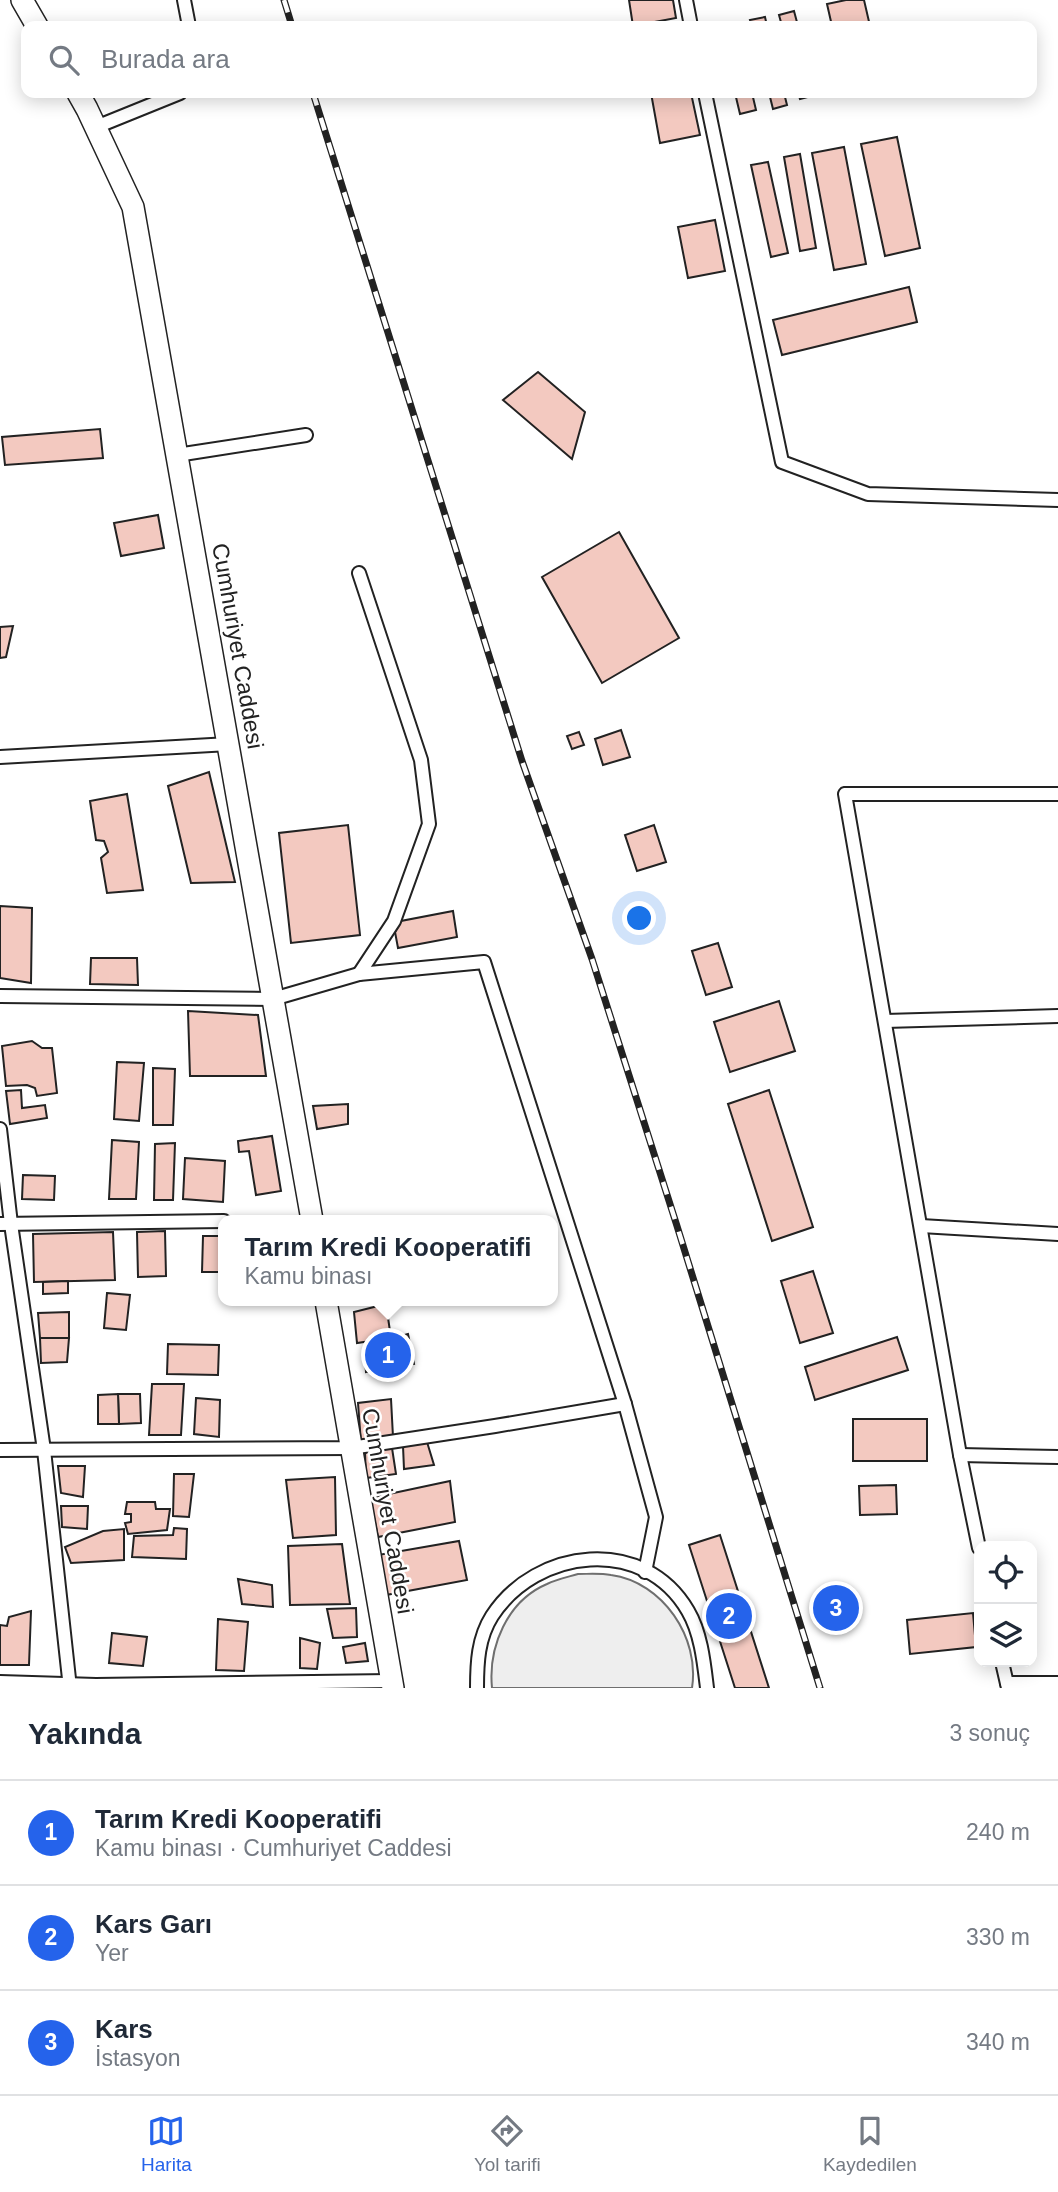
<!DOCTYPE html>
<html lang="tr">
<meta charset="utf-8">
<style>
:root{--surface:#fff;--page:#f2f2f3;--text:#1f2937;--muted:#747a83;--line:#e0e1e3;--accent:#2563eb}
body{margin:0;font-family:Helvetica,sans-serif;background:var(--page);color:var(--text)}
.controls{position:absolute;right:21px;bottom:21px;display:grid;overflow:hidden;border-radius:14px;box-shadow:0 4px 18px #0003}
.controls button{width:63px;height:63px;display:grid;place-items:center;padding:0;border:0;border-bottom:2px solid var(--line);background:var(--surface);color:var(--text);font:35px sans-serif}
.you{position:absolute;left:640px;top:919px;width:24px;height:24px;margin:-18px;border:5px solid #fff;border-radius:50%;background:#1a73e8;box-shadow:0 0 0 10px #1a73e833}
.badge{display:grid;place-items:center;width:46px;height:46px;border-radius:50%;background:var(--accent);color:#fff;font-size:23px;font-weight:700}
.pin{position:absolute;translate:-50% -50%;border:4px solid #fff;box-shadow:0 2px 7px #0006}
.popup{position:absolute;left:218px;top:1215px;width:340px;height:91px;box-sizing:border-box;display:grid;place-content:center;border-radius:14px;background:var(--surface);filter:drop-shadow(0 2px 5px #0005);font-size:23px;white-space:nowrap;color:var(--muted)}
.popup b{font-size:26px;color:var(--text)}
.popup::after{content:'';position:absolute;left:50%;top:100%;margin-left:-14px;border:14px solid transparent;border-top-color:var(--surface)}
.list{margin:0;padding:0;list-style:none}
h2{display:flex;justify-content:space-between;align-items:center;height:91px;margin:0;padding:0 28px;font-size:30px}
h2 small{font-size:23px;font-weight:400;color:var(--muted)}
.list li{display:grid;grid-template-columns:46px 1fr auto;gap:21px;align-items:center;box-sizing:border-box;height:105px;padding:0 28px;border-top:2px solid var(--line)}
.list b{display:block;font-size:26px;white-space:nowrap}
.list p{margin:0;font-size:23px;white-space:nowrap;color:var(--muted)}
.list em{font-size:23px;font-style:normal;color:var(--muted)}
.icon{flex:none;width:38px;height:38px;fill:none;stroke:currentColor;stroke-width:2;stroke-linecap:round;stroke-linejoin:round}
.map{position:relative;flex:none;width:1058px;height:1688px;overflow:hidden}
.search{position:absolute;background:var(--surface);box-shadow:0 4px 18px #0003;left:21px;right:21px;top:21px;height:77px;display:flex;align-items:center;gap:18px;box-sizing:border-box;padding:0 24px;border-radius:14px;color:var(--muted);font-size:26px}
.sheet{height:406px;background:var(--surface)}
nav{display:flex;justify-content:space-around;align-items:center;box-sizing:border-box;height:98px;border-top:2px solid var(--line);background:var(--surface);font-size:19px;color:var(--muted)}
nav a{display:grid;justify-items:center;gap:4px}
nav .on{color:var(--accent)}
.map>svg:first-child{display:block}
</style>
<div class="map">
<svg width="1058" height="1688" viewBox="0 0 1058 1688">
<rect width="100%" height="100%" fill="#fff"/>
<path fill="#eee" stroke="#6f6f6f" stroke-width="2" d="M 578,1574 C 589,1574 600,1573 611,1575 C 663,1582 700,1638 692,1688 L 492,1688 C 488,1647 507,1601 547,1584 C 557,1579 568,1577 578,1574 Z"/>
<g fill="#f3c9c0" stroke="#222" stroke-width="2">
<polygon points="629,0 673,0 676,18 633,26"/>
<polygon points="846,0 864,0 870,26 832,26 827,4"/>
<polygon points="794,11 798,26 782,26 779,15"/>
<polygon points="765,17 767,26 752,26 750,20"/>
<polygon points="651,93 691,93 700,135 660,143"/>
<polygon points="735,93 752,93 756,110 740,114"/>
<polygon points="769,93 784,93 787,105 773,109"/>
<polygon points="798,93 814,93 815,95 800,99"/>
<polygon points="897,137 920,248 885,256 861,144"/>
<polygon points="844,147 866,264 834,270 812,153"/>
<polygon points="800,154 816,248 800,251 784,157"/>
<polygon points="768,162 788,253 771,257 751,165"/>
<polygon points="715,220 725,271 688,278 678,227"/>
<polygon points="909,287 917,322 782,355 773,320"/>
<polygon points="538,372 585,412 572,459 503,400"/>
<polygon points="100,429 103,458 5,465 2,437"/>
<polygon points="158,515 164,548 121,556 114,523"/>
<polygon points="619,532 679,638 602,683 542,577"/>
<polygon points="13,626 6,657 0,658 0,627"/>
<polygon points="621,730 630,757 603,765 595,739"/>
<polygon points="579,732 584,745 572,749 567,736"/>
<polygon points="209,772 235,882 191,883 168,786"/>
<polygon points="127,794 143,890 107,893 101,858 108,852 104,841 96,840 90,801"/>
<polygon points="348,825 360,935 291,943 279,833"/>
<polygon points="654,825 666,862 637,871 625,835"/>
<polygon points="0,906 32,908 31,983 0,978"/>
<polygon points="453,911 457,937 398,948 395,932 401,921"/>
<polygon points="718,943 732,987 706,995 692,951"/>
<polygon points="91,958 137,958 138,985 90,984"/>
<polygon points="779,1001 795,1051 730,1072 714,1022"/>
<polygon points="188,1011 258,1015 266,1076 190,1076"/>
<polygon points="32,1041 42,1048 52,1048 57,1093 37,1096 35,1088 27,1085 6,1086 2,1046"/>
<polygon points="117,1062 144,1063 139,1121 114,1119"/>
<polygon points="153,1068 175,1069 173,1125 153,1125"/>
<polygon points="21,1090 22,1108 45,1105 47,1118 10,1124 6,1091"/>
<polygon points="769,1090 813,1227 772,1241 728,1104"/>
<polygon points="348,1104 348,1124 317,1129 313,1106"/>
<polygon points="272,1136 281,1191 256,1195 249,1151 239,1152 238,1141"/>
<polygon points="112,1140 139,1142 136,1199 109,1199"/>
<polygon points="175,1143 173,1200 154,1200 155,1144"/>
<polygon points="185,1158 225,1161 223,1202 183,1199"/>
<polygon points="23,1175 55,1176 54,1200 22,1199"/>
<polygon points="165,1231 166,1276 138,1277 137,1232"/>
<polygon points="113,1232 115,1280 34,1282 33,1234"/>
<polygon points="203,1236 224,1236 224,1272 202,1272"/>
<polygon points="813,1271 833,1333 800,1343 781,1281"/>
<polygon points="68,1281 68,1293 43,1294 43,1282"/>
<polygon points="107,1293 130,1295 126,1330 104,1328"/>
<polygon points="386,1304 391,1338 357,1343 354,1312"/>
<polygon points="69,1312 69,1338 40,1338 38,1313"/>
<polygon points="408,1334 414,1364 366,1372 364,1346"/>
<polygon points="897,1337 908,1370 815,1400 805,1367"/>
<polygon points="40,1338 69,1338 67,1362 41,1363"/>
<polygon points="168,1344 219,1345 218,1375 167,1374"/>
<polygon points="152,1384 184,1384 181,1435 149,1435"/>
<polygon points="118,1394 140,1394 141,1423 119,1424"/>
<polygon points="118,1394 119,1424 98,1424 98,1395"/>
<polygon points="196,1398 220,1400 219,1437 194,1434"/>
<polygon points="391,1399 393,1437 361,1443 358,1403"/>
<rect x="853" y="1419" width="74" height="42"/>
<polygon points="427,1442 434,1465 404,1469 403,1446"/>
<polygon points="392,1448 396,1474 366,1478 365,1452"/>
<polygon points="58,1466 85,1466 83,1497 61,1493"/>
<polygon points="174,1474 194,1474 189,1517 173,1516"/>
<polygon points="335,1477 336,1535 293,1538 286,1480"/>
<polygon points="450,1481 455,1522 378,1537 370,1498"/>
<polygon points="896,1485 897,1514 860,1515 859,1486"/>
<polygon points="127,1502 155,1502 156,1509 170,1509 167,1530 128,1534 125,1523 131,1522 131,1514 125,1514"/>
<polygon points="61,1506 88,1506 87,1529 62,1527"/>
<polygon points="174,1528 187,1529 186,1559 132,1557 134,1536 173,1535"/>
<polygon points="124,1529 124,1560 71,1563 65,1547 103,1531"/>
<polygon points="720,1535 769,1688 735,1688 689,1545"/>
<polygon points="459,1541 467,1580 386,1595 378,1555"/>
<polygon points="342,1544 350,1604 290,1605 288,1546"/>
<polygon points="238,1579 272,1585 273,1607 242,1604"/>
<polygon points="356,1608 357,1637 333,1638 327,1609"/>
<polygon points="31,1611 29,1665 0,1665 0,1625 7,1626 9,1617"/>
<polygon points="973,1613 976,1647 910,1654 907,1620"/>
<polygon points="218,1619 248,1622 244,1671 216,1670"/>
<polygon points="112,1633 147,1637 143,1666 109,1663"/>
<polygon points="300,1638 320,1643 317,1669 300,1668"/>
<polygon points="365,1643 368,1661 346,1663 343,1647"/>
</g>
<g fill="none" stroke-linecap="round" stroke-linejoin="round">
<g stroke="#222" stroke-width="16">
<g id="street">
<polyline points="184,0 189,26"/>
<polyline points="686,0 691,26"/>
<polyline points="705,93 782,462 868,494 1058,500"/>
<polyline points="96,127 180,93"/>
<polyline points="177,455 306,435"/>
<polyline points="359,573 421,760 429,824 394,921 359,974"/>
<polyline points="0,757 229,744"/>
<polyline points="0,996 273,999 359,974 484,962 625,1404 656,1517 645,1572"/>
<polyline points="885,1021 1058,1016"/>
<polyline points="0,1129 11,1224 44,1450 70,1688"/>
<polyline points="0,1224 224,1221"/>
<polyline points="921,1226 1058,1234"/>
<polyline points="0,1450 351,1448 495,1426 625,1404"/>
<polyline points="960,1455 1058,1457"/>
<polyline points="979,1548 960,1455 845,794 1058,794"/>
<polyline points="1002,1662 1008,1688"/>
<polyline points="0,1682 96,1685 391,1681"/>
<polyline points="1007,1683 1058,1683"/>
<path d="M 477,1688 C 477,1663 478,1638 492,1616 C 536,1548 644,1535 688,1611 C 701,1633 704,1663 707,1688"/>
</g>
</g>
<g stroke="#222" stroke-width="24">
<g id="primary">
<polyline points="22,0 37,26"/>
<polyline points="78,93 87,109 133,207 312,1220"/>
<polyline points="326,1301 393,1688"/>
</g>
</g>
<use href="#street" stroke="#fff" stroke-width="12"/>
<use href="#primary" stroke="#fff" stroke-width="21"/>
<g stroke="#222" stroke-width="7">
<g id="rail">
<polyline points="284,0 292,26"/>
<polyline points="313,93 522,761 592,959 677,1226 820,1688"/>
</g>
</g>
<use href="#rail" stroke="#fff" stroke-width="4.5" stroke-dasharray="13" stroke-linecap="butt"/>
</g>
<g text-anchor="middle" stroke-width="5" stroke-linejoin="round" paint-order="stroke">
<g font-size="23" fill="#222" stroke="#fff">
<text transform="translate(238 646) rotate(80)" y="8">Cumhuriyet Caddesi</text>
<text transform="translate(388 1511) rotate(80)" y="8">Cumhuriyet Caddesi</text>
</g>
</g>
</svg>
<div class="controls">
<button><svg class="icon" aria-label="locate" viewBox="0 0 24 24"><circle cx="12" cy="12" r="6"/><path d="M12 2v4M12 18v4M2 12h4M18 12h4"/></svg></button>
<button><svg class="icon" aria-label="layers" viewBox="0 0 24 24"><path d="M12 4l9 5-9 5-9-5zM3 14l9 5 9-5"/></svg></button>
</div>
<div class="you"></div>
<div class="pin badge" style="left:388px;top:1355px">1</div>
<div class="popup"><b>Tarım Kredi Kooperatifi</b>Kamu binası</div>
<div class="pin badge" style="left:729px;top:1616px">2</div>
<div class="pin badge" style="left:836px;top:1608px">3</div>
<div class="search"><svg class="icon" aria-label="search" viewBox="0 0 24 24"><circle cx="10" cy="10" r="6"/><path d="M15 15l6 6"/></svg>Burada ara</div>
</div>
<section class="sheet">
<h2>Yakında<small>3 sonuç</small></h2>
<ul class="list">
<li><span class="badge">1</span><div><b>Tarım Kredi Kooperatifi</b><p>Kamu binası · Cumhuriyet Caddesi</p></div><em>240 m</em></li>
<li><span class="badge">2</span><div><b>Kars Garı</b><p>Yer</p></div><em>330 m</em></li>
<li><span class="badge">3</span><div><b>Kars</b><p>İstasyon</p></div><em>340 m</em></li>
</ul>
</section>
<nav>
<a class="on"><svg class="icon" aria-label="map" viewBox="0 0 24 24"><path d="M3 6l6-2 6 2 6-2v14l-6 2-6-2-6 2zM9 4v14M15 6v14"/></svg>Harita</a>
<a><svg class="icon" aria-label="directions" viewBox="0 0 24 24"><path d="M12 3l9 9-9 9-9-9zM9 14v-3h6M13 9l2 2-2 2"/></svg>Yol tarifi</a>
<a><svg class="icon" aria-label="saved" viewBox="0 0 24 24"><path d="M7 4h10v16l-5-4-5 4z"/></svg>Kaydedilen</a>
</nav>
